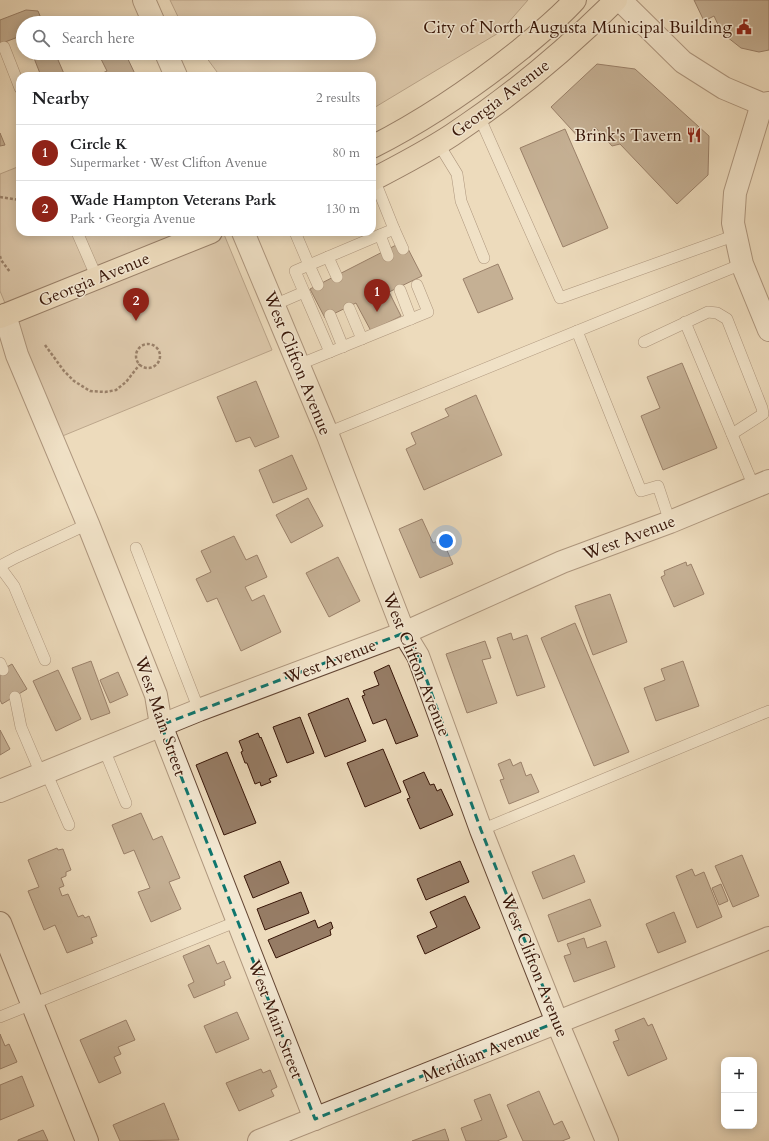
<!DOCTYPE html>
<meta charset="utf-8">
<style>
:root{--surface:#fff;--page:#f2f2f2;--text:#202124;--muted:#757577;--line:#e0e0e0;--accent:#8f2418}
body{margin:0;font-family:Cardo,serif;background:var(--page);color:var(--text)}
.controls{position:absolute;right:12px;bottom:12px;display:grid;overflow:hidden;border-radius:8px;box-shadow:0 2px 10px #0003}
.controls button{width:36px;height:36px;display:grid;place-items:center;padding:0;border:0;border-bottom:1px solid var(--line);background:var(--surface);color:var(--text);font:20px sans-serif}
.you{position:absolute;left:446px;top:541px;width:14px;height:14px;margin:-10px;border:3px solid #fff;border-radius:50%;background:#1a73e8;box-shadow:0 0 0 6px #1a73e833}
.badge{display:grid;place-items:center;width:26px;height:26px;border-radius:50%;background:var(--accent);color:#fff;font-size:13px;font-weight:700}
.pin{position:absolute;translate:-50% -33px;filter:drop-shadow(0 1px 2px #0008)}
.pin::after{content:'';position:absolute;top:21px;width:14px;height:12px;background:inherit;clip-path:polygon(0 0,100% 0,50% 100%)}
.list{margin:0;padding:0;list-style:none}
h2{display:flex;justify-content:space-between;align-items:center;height:52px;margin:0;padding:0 16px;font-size:17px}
h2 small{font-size:13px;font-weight:400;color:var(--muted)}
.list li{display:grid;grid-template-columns:26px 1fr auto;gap:12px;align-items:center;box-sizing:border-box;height:56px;padding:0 16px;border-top:1px solid var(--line)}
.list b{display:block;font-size:15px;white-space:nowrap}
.list p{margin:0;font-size:13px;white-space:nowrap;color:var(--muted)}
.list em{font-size:13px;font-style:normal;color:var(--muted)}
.icon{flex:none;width:22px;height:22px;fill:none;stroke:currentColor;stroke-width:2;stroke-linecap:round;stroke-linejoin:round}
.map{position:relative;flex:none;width:769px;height:1141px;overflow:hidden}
.search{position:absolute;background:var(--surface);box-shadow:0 2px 10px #0003;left:16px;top:16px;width:360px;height:44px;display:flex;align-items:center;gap:10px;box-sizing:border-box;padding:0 14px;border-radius:22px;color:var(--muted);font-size:15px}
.panel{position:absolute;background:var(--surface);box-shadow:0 2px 10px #0003;left:16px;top:72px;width:360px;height:164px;border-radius:12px}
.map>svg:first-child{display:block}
</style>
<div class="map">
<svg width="769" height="1141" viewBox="0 0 769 1141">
<rect width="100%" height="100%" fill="#eddbbc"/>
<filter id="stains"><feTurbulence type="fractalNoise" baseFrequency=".005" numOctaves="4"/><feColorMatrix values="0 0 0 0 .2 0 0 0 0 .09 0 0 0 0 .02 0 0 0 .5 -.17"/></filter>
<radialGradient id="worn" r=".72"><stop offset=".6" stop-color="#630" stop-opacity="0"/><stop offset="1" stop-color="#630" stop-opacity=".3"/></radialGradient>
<g fill="#ceb99d" stroke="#826752">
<polygon points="170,0 528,0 500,32 372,109 372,76 220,76 203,53 369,53 369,23 181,23"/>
<polygon points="20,166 20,232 223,232 272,350 60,437 0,291 0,174"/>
</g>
<g fill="#967c65" stroke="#371507">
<polygon points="694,0 769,0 769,50 759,52 741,48 722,33 714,16 704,21"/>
<polygon points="26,10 38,11 43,23 23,23 23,35 0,44 0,20"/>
<polygon points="32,53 55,53 65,76 41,76"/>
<polygon points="98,53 125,53 136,76 96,76 107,71"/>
<polygon points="597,64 635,69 709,136 708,175 677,204 620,144 612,146 595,127 581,140 551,107"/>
<polygon points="565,129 608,228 563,247 520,148"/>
<polygon points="0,133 5,145 0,146"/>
<polygon points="404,241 422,276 389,292 401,316 371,331 356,303 325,318 310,289"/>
<polygon points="498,264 513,299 478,313 463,279"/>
<polygon points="682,363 717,448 663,470 641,416 660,408 647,377"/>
<polygon points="256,381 279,437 255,447 250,437 236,442 217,397"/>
<polygon points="476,395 502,455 424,490 406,449 416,444 411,433 449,416 445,409"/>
<polygon points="292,455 307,489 273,503 259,470"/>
<polygon points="308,498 323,526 291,543 276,515"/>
<polygon points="422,519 433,543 442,539 453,564 420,578 399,529"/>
<polygon points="234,536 246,560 257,555 267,577 245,587 252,601 264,595 281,632 241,651 217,598 207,602 196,579 211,572 201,551"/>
<polygon points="338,557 360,601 329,617 306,573"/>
<polygon points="686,562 687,566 691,564 704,594 674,607 661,577 665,575 664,571"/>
<polygon points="610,594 627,642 593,655 575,606"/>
<polygon points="575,623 629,752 594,766 541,638"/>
<polygon points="511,633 513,640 527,635 545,687 517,696 497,638"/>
<polygon points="485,641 491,658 482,660 497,703 467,713 446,654"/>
<polygon points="91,661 110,713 91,720 72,668"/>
<polygon points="683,661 699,706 656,721 644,688 665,680 661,669"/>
<polygon points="12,664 27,689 2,704 0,700 0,671"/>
<polygon points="389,665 418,736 396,744 386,719 373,724 362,696 365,695 363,691 379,685 374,672"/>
<polygon points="58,670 81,719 56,731 33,681"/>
<polygon points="118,672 128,695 110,703 100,680"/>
<polygon points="348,698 366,741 325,757 308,714"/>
<polygon points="300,717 314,753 287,763 273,727"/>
<polygon points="0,730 10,749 0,755"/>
<polygon points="258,733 260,738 261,737 277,776 269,779 271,782 261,786 260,782 255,784 247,763 245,763 241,752 243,751 239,741"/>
<polygon points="383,749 401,792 365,807 347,763"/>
<polygon points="227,752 256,823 224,835 196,765"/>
<polygon points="510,759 513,766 521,762 526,776 531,774 539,792 509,804 500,780 504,779 498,764"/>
<polygon points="424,772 430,785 434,784 437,791 441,789 453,815 420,829 407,799 410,798 403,781"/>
<polygon points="141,813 153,840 162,836 180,878 169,882 181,909 151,922 138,892 150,888 134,850 124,854 112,825"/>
<polygon points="57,848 58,850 63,849 71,870 66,872 66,876 61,878 64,886 59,888 62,896 68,894 78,917 83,915 85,918 89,916 97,936 91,938 93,943 67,953 55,925 44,930 28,891 39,887 28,860"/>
<polygon points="574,855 585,882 543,899 532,872"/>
<polygon points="742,855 759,896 733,907 715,866"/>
<polygon points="280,861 289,883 253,898 244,876"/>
<polygon points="460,861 469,882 426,900 417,879"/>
<polygon points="692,869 695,876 704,872 722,917 697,928 676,876"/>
<polygon points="721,884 728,901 719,905 712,888"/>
<polygon points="301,892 309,913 265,930 257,909"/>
<polygon points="465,896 480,928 425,954 417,936 437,927 430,912"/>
<polygon points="590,899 601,926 558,942 548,915"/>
<polygon points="674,912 686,942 658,953 646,924"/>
<polygon points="315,920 318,928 331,922 333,928 330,930 331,935 276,958 268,940"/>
<polygon points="584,938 587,948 606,941 615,967 574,982 564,956 571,954 567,944"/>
<polygon points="209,945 217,964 224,961 231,978 224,981 225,985 194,998 188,985 194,982 183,956"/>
<polygon points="237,1012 249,1039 216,1053 204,1026"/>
<polygon points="644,1018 648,1026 652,1024 667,1059 628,1076 613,1042 619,1040 615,1030"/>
<polygon points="126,1020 135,1040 118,1047 121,1054 114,1057 121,1073 99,1083 80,1040"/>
<polygon points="0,1034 5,1046 9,1044 17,1062 0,1069"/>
<polygon points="261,1069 263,1073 270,1070 277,1087 271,1090 274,1096 239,1111 226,1083"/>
<polygon points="22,1076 34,1106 0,1120 0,1085"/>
<polygon points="539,1091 554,1125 562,1121 570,1138 562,1141 523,1141 507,1105"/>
<polygon points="490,1094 507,1137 497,1141 466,1141 461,1128 482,1120 474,1100"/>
<polygon points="164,1103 179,1140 120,1141 113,1125"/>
<polygon points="445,1129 449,1141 412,1141"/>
<polygon points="43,1130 48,1141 18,1141 18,1140"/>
</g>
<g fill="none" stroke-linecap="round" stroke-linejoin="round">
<g stroke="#644634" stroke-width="12">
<g id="lane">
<polyline points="4,47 20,88"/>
<polyline points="479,116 560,298 736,235"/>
<polyline points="438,143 457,174 461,201 484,258"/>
<polyline points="394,229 403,249"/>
<polyline points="77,232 97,278"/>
<polyline points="295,232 309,265 394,229 374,179"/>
<polyline points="380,235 388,256"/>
<polyline points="328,257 337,277"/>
<polyline points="400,290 411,319"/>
<polyline points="304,292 330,352"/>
<polyline points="274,305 304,292 295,271 309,265 318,285"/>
<polyline points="349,308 362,339"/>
<polyline points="330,315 343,347"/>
<polyline points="685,322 754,487"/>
<polyline points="577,331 641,491 658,486 670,522"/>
<polyline points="644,342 708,312 717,313 727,319 762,408 763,414 732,434"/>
<polyline points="298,365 428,312 417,285"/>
<polyline points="327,433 742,264"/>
<polyline points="136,548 199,710"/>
<polyline points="0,566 17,557 88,524"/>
<polyline points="0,567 14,586 45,660"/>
<polyline points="0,663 3,670"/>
<polyline points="15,697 21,727 41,774"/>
<polyline points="104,749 126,803"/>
<polyline points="46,772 69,825"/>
<polyline points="481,830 769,711"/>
<polyline points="0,1017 238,921"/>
</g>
</g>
<g stroke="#644634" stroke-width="24">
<g id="street">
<polyline points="144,0 154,23"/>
<polyline points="620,0 683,62 724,88 762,104 769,103"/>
<polyline points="166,53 176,76"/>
<polyline points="762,104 735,193 733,223 742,264 769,330"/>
<polyline points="243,232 327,433 404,633 418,656 481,830 557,1022 607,1141"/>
<polyline points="5,315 17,355 88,524 156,695 161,725 315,1119"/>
<polyline points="0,791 199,710 404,633 562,562 670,522 769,481"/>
<polyline points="259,1141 769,938"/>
</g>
</g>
<g stroke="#371507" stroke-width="24">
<polyline id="secondary" points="0,923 87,1141"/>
</g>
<g stroke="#371507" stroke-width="24">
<g id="primary">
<path d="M 372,147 C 425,120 475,86 521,49 C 540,33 559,18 575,0"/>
<path d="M 372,180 C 399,166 426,152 452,135 C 511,96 566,50 616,0"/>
<polyline points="0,317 211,232"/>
</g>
</g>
<g stroke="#371507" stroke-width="2.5" stroke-dasharray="3 2" stroke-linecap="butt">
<polyline points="0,197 20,200"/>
<polyline points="0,256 1,260 10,272"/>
<circle cx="148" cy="356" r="12"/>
<polyline points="45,345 64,371 74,381 90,391 105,392 116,390 126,382 140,364"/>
</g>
<use href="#lane" stroke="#f3e8d3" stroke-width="11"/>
<use href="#street" stroke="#f3e8d3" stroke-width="22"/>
<use href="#secondary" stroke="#f3e8d3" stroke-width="22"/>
<use href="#primary" stroke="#eddbbc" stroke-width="22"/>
</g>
<path d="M0 0H769V1141H0ZM 404,633 L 418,656 L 481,830 L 557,1022 L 315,1119 L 161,725 Z" fill="#eddbbc" fill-opacity=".55" fill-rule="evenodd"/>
<path fill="none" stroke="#0f766e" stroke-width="3" stroke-dasharray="8 5" stroke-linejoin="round" d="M 404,633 L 418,656 L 481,830 L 557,1022 L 315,1119 L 161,725 Z"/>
<defs>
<g id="civic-bare" transform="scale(1.2)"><path d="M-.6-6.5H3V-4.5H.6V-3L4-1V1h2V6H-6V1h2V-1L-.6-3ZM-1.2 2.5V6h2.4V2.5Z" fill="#8f2418" stroke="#f3e8d3" stroke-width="2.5" paint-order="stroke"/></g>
<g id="restaurant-bare" transform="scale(1.2)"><path d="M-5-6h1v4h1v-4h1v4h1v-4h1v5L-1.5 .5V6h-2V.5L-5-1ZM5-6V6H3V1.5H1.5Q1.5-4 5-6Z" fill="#8f2418" stroke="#f3e8d3" stroke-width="2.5" paint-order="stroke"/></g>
</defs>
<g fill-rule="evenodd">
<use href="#civic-bare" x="744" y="27"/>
<use href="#restaurant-bare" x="694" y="135"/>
</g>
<g text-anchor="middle" stroke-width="3" stroke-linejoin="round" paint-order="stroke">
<g font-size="17" fill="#371507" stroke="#f3e8d3" text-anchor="end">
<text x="732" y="33">City of North Augusta Municipal Building</text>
<text x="682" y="141">Brink's Tavern</text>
</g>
<g font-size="17" fill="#371507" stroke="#f3e8d3">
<text transform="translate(500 98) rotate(-37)" y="6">Georgia Avenue</text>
<text transform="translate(94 279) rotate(-22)" y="6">Georgia Avenue</text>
<text transform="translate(298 363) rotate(68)" y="6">West Clifton Avenue</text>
<text transform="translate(629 537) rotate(-21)" y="6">West Avenue</text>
<text transform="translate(330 661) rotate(-21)" y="6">West Avenue</text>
<text transform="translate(417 664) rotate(68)" y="6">West Clifton Avenue</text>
<text transform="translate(161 716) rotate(71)" y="6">West Main Street</text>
<text transform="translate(535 965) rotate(68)" y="6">West Clifton Avenue</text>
<text transform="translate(276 1019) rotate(69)" y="6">West Main Street</text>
<text transform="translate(481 1053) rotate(-22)" y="6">Meridian Avenue</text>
</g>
</g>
<rect width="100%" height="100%" filter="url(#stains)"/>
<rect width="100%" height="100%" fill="url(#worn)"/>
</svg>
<div class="controls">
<button>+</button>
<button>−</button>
</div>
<div class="you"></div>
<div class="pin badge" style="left:377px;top:312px">1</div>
<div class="pin badge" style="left:136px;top:321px">2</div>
<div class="search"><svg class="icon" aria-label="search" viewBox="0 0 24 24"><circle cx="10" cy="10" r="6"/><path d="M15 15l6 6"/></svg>Search here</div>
<section class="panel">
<h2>Nearby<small>2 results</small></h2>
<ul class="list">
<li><span class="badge">1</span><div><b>Circle K</b><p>Supermarket · West Clifton Avenue</p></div><em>80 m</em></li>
<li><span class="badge">2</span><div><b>Wade Hampton Veterans Park</b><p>Park · Georgia Avenue</p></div><em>130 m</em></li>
</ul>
</section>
</div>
